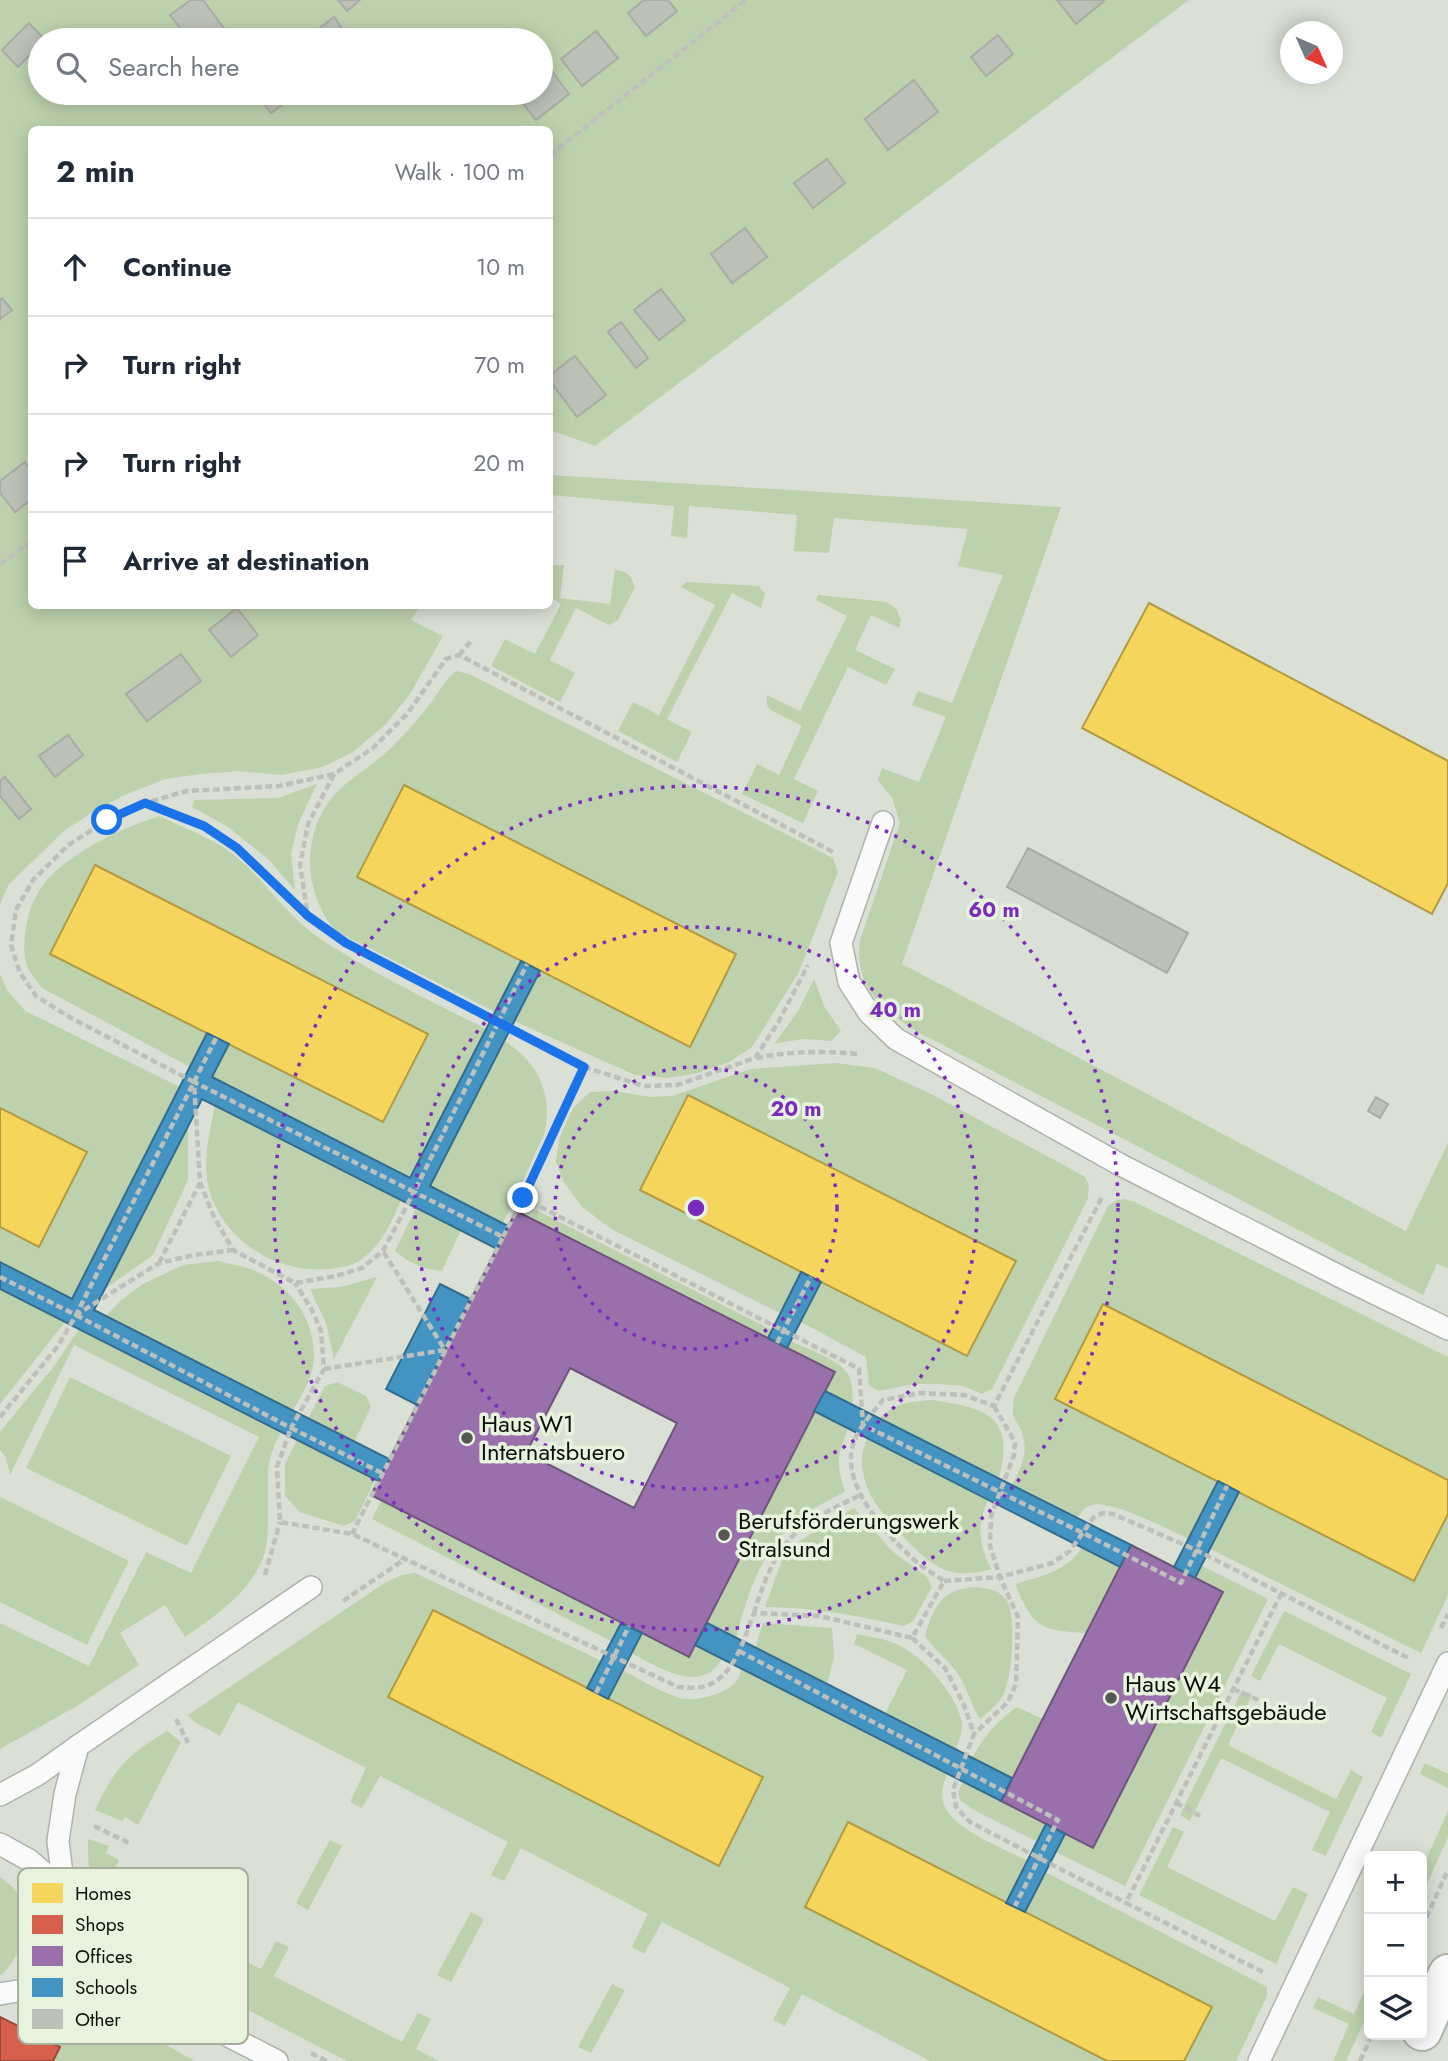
<!DOCTYPE html>
<meta charset="utf-8">
<style>
:root{--surface:#fff;--page:#f2f2f3;--text:#1f2937;--muted:#747a83;--line:#e0e1e3}
body{margin:0;font-family:Jost,sans-serif;background:var(--page);color:var(--text)}
.controls{position:absolute;right:21px;bottom:21px;display:grid;overflow:hidden;border-radius:10px;box-shadow:0 4px 18px #0003}
.controls button{width:63px;height:63px;display:grid;place-items:center;padding:0;border:0;border-bottom:2px solid var(--line);background:var(--surface);color:var(--text);font:35px sans-serif}
.compass{position:absolute;left:1280px;top:21px;width:63px;height:63px;border-radius:50%;background:var(--surface);box-shadow:0 4px 18px #0003;rotate:135deg}
.stop{position:absolute;width:21px;height:21px;margin:-16px;border:5px solid #1a73e8;border-radius:50%;background:#fff}
.stop.end{background:#1a73e8;border-color:#fff;box-shadow:0 2px 7px #0008}
.list{margin:0;padding:0;list-style:none}
h2{display:flex;justify-content:space-between;align-items:center;height:91px;margin:0;padding:0 28px;font-size:30px}
h2 small{font-size:23px;font-weight:400;color:var(--muted)}
.list li{display:grid;grid-template-columns:46px 1fr auto;gap:21px;align-items:center;box-sizing:border-box;height:98px;padding:0 28px;border-top:2px solid var(--line)}
.list b{display:block;font-size:26px;white-space:nowrap}
.list em{font-size:23px;font-style:normal;color:var(--muted)}
.icon{flex:none;width:38px;height:38px;fill:none;stroke:currentColor;stroke-width:2;stroke-linecap:round;stroke-linejoin:round}
.map{position:relative;flex:none;width:1448px;height:2061px;overflow:hidden}
.search{position:absolute;background:var(--surface);box-shadow:0 4px 18px #0003;left:28px;top:28px;width:525px;height:77px;display:flex;align-items:center;gap:18px;box-sizing:border-box;padding:0 24px;border-radius:38px;color:var(--muted);font-size:26px}
.panel{position:absolute;background:var(--surface);box-shadow:0 4px 18px #0003;left:28px;top:126px;width:525px;height:483px;border-radius:10px}
.map>svg:first-child{display:block}
</style>
<div class="map">
<svg width="1448" height="2061" viewBox="0 0 1448 2061">
<rect width="100%" height="100%" fill="#dae0d5"/>
<g fill="#bdd1ad" fill-rule="evenodd">
<path d="M 0,0 L 1189,0 L 595,446 L 550,430 L 550,130 L 32,130 L 32,606 L 420,606 L 411,620 L 443,636 L 410,694 L 386,724 L 353,752 L 323,767 L 281,775 L 237,771 L 201,774 L 165,779 L 125,795 L 94,811 L 64,831 L 9,884 L 0,904 ZM 40,40 L 541,40 L 541,93 L 40,93 Z"/>
<path d="M 550,475 L 1061,507 L 902,964 L 1406,1231 L 1448,1143 L 1448,1268 L 1437,1264 L 1423,1295 L 916,1031 C 880,1008 854,986 860,940 L 900,823 L 892,798 L 878,780 L 882,768 L 919,782 L 946,717 L 912,705 L 918,691 L 952,703 L 1003,575 L 958,566 L 968,529 L 834,518 L 829,553 L 794,551 L 797,515 L 689,506 L 687,538 L 671,536 L 674,506 L 550,495 Z"/>
<path d="M 555,565 L 564,565 L 560,598 L 610,604 L 615,570 C 627,571 631,575 635,587 L 618,620 L 609,625 L 576,608 L 550,660 L 575,673 L 560,702 L 491,666 L 505,639 L 535,654 L 561,604 L 550,597 L 550,568 Z"/>
<polygon points="686,582 759,586 765,594 761,608 732,593 667,719 692,732 677,762 618,731 633,702 659,715 715,605 681,587"/>
<polygon points="818,595 887,602 897,610 901,620 899,628 871,615 855,650 895,669 886,685 848,667 794,779 818,791 803,823 742,794 757,764 779,775 802,726 770,710 767,705 767,695 800,711 847,616 816,600"/>
<path d="M 456,671 L 469,674 L 833,858 L 838,872 L 799,972 L 752,1047 L 729,1062 L 698,1073 L 668,1078 L 635,1075 L 514,1021 L 540,971 L 690,1046 L 736,953 L 404,785 L 357,877 L 521,961 L 495,1012 L 336,931 C 302,894 301,830 336,793 C 354,774 380,762 398,741 C 410,728 422,715 433,700 C 441,689 445,680 456,671 Z"/>
<polygon points="317,784 298,824 291,854 295,890 269,860 228,827 192,807 194,800 278,798"/>
<path d="M 159,816 C 182,827 209,837 230,852 C 264,878 286,917 322,940 C 374,974 431,1001 486,1029 L 410,1178 L 212,1077 L 229,1044 L 383,1122 L 428,1034 L 96,866 L 50,954 L 207,1033 L 190,1067 L 42,988 C 37,981 30,974 27,966 C 23,955 24,940 26,928 C 28,916 31,903 38,893 C 58,857 121,828 159,816 Z"/>
<polygon points="0,974 7,990 25,1011 180,1087 72,1299 0,1262 0,1227 39,1247 87,1153 0,1108"/>
<polygon points="814,979 825,1008 841,1031 831,1041 805,1039 775,1043 798,1011"/>
<path d="M 504,1041 C 537,1060 554,1095 544,1134 C 542,1140 538,1147 535,1154 C 525,1177 514,1200 503,1223 L 430,1186 Z"/>
<polygon points="836,1063 875,1068 931,1094 1084,1176 1089,1184 1088,1198 992,1389 982,1394 963,1386 939,1384 914,1384 879,1391 869,1386 866,1357 801,1322 821,1282 967,1356 1016,1261 688,1095 640,1190 801,1272 780,1313 613,1230 582,1207 563,1181 556,1161 560,1136 573,1108 590,1092 615,1091 650,1097 672,1096 751,1069"/>
<path d="M 215,1105 L 401,1200 C 391,1223 381,1247 359,1261 C 352,1266 338,1268 329,1269 C 274,1275 216,1236 207,1179 C 204,1154 210,1131 215,1105 Z"/>
<polygon points="188,1127 188,1180 153,1255 105,1289"/>
<path d="M 1124,1199 L 1135,1202 L 1448,1357 L 1448,1480 L 1128,1317 L 1218,1481 L 1189,1539 C 1170,1531 1106,1496 1089,1506 C 1084,1508 1080,1515 1076,1518 L 1012,1485 C 1019,1471 1027,1457 1024,1441 C 1021,1420 1009,1424 1014,1398 L 1108,1206 L 1117,1200 Z"/>
<path d="M 416,1208 L 461,1230 L 442,1271 C 423,1270 409,1262 395,1251 Z"/>
<polygon points="536,1210 772,1330 768,1338 531,1218"/>
<path d="M 218,1261 C 229,1264 240,1265 250,1269 C 291,1283 319,1323 313,1366 C 311,1381 300,1397 293,1411 L 106,1316 L 120,1301 L 143,1284 L 183,1265 Z"/>
<polygon points="377,1277 334,1359 326,1323 310,1289 341,1287"/>
<polygon points="0,1289 65,1322 0,1404"/>
<path d="M 79,1329 L 281,1432 C 266,1461 268,1468 268,1499 C 268,1514 269,1539 265,1552 C 253,1591 216,1615 185,1637 L 165,1605 L 120,1633 L 139,1665 L 77,1706 L 0,1749 L 0,1623 L 89,1666 L 146,1552 L 191,1573 L 259,1437 L 74,1345 L 10,1475 L 6,1458 L 0,1450 L 0,1432 L 55,1365 Z"/>
<path d="M 791,1341 C 806,1349 842,1360 849,1376 C 853,1385 852,1395 853,1404 L 825,1391 L 834,1372 L 787,1348 Z"/>
<polygon points="70,1377 231,1456 187,1546 26,1468"/>
<polygon points="337,1382 366,1396 371,1407 354,1442 308,1419 325,1386"/>
<path d="M 932,1400 C 986,1408 1016,1416 999,1478 L 880,1418 C 897,1402 909,1402 932,1400 Z"/>
<path d="M 814,1411 L 848,1429 C 837,1456 836,1463 845,1492 C 773,1525 755,1565 736,1638 L 707,1623 Z"/>
<path d="M 867,1438 L 988,1499 C 977,1527 978,1542 991,1569 C 979,1573 961,1575 948,1571 C 924,1564 884,1518 871,1496 C 866,1486 861,1470 862,1459 C 862,1452 865,1445 867,1438 Z"/>
<polygon points="297,1440 375,1480 355,1521 344,1526 300,1512 285,1496 285,1464"/>
<polygon points="1239,1492 1414,1581 1448,1514 1448,1595 1421,1653 1210,1549"/>
<polygon points="0,1497 129,1561 87,1645 0,1602"/>
<polygon points="381,1501 621,1623 611,1641 372,1519"/>
<path d="M 854,1508 L 892,1551 L 927,1577 L 932,1587 L 913,1621 L 904,1626 C 858,1616 813,1607 765,1607 L 782,1560 L 801,1540 Z"/>
<path d="M 1082,1547 L 1120,1567 L 1087,1633 C 1040,1631 1033,1627 1015,1584 C 1039,1577 1069,1571 1082,1547 Z"/>
<polygon points="1202,1566 1268,1599 1125,1886 1056,1852 1065,1834 1093,1848 1124,1786 1195,1578"/>
<path d="M 415,1573 L 602,1661 L 587,1688 L 433,1610 L 388,1698 L 718,1866 L 763,1777 L 608,1699 L 622,1670 C 640,1679 658,1691 677,1697 C 694,1703 727,1695 738,1679 C 740,1676 740,1672 742,1669 L 947,1774 C 944,1782 941,1791 943,1801 C 948,1828 1005,1849 1028,1861 L 1006,1903 L 849,1823 L 806,1908 L 1107,2061 L 930,2061 L 802,1994 L 785,2026 L 773,2020 L 790,1988 L 662,1922 L 644,1954 L 632,1947 L 648,1914 L 521,1848 L 504,1881 L 491,1875 L 508,1842 L 380,1776 L 362,1808 L 350,1802 L 366,1768 L 238,1702 L 220,1736 L 193,1721 L 188,1715 L 386,1582 L 402,1575 Z"/>
<path d="M 976,1587 C 988,1589 998,1589 1006,1599 C 1017,1613 1012,1674 1005,1691 C 1000,1703 990,1711 980,1719 C 971,1705 968,1689 958,1674 C 948,1660 935,1650 925,1636 C 934,1605 942,1589 976,1587 Z"/>
<polygon points="1284,1611 1411,1674 1381,1738 1371,1732 1387,1698 1279,1644 1260,1681 1251,1676"/>
<polygon points="763,1623 832,1628 834,1657 827,1684 755,1648"/>
<path d="M 642,1633 L 689,1657 L 695,1645 L 722,1659 C 701,1696 659,1667 631,1653 Z"/>
<path d="M 857,1634 C 868,1637 882,1638 894,1643 C 921,1654 952,1689 961,1718 C 964,1728 960,1739 956,1749 L 885,1714 L 907,1670 L 854,1644 Z"/>
<polygon points="1242,1690 1252,1695 1228,1745 1336,1799 1351,1770 1363,1777 1326,1856 1312,1850 1330,1812 1221,1758 1190,1821 1180,1815"/>
<path d="M 1017,1707 L 1043,1719 L 1012,1778 L 972,1758 C 984,1736 997,1721 1017,1707 Z"/>
<path d="M 167,1731 L 181,1742 L 138,1825 L 125,1817 L 122,1821 L 95,1810 C 115,1768 127,1755 167,1731 Z"/>
<polygon points="1425,1763 1448,1774 1448,1788 1420,1774"/>
<polygon points="963,1781 1046,1824 1038,1842 972,1809 960,1800 958,1792"/>
<polygon points="1448,1811 1448,1837 1422,1895 1422,1868"/>
<polygon points="1173,1827 1184,1832 1167,1867 1275,1921 1293,1887 1308,1894 1276,1964 1139,1895"/>
<path d="M 88,1839 L 109,1846 L 106,1853 L 119,1860 L 104,1889 L 261,1969 L 276,1941 L 289,1947 L 274,1976 L 402,2042 L 418,2013 L 431,2019 L 416,2049 L 439,2061 L 347,2061 L 156,1963 C 131,1943 106,1919 94,1888 C 88,1873 88,1855 88,1839 Z"/>
<polygon points="330,1840 342,1846 308,1910 296,1903"/>
<polygon points="1045,1872 1267,1987 1267,1996 1236,2061 1184,2061 1212,2007 1025,1912"/>
<path d="M 0,1877 C 40,1904 29,1943 2,1975 L 0,1975 Z"/>
<polygon points="471,1912 484,1919 451,1982 437,1975"/>
<polygon points="1369,1981 1369,2011 1346,2061 1333,2061 1349,2024 1313,2008 1318,1997 1354,2014"/>
<polygon points="612,1984 625,1990 591,2053 578,2047"/>
<polygon points="78,2000 87,2001 195,2061 53,2061 25,2030 32,2010"/>
</g>
<g fill="#f6d55c" stroke="#b09a43" stroke-width="2">
<polygon points="1149,603 1448,761 1448,883 1432,914 1082,728"/>
<polygon points="404,785 736,954 690,1047 357,877"/>
<polygon points="95,865 428,1034 383,1122 50,954"/>
<polygon points="688,1095 1016,1261 967,1356 640,1190"/>
<polygon points="0,1108 87,1152 39,1247 0,1227"/>
<polygon points="1103,1304 1448,1480 1448,1514 1414,1581 1055,1399"/>
<polygon points="433,1610 763,1777 719,1866 388,1697"/>
<polygon points="848,1822 1212,2007 1184,2061 1107,2061 805,1907"/>
</g>
<polygon fill="#d6604d" stroke="#9a4839" stroke-width="2" points="0,2017 60,2047 53,2061 0,2061"/>
<g fill="#9970ab" stroke="#6f547b" stroke-width="2" fill-rule="evenodd">
<path d="M 516,1211 L 835,1372 L 689,1657 L 371,1495 ZM 570,1368 L 677,1423 L 634,1508 L 526,1453 Z"/>
<polygon points="1131,1545 1223,1592 1093,1848 1001,1801"/>
</g>
<g fill="#4393c3" stroke="#336c8c" stroke-width="2">
<polygon points="521,961 540,971 430,1186 508,1226 497,1249 202,1099 94,1310 389,1459 378,1481 0,1289 0,1262 72,1299 207,1033 229,1044 212,1077 410,1178"/>
<polygon points="801,1272 821,1282 787,1348 768,1338"/>
<polygon points="440,1284 470,1299 417,1405 386,1389"/>
<polygon points="825,1391 1131,1545 1120,1567 814,1411"/>
<polygon points="1218,1481 1239,1492 1195,1578 1174,1567"/>
<polygon points="621,1623 642,1633 608,1699 587,1688"/>
<polygon points="707,1623 1012,1778 1001,1801 695,1645"/>
<polygon points="1046,1824 1065,1834 1025,1912 1006,1903"/>
</g>
<g fill="#bcc1b8" stroke="#a8aca4" stroke-width="2">
<polygon points="191,0 203,0 226,31 213,40 189,40 170,15"/>
<polygon points="338,0 360,0 347,11"/>
<polygon points="644,0 668,0 677,11 646,36 628,13"/>
<polygon points="1057,0 1103,0 1104,1 1076,24"/>
<polygon points="334,17 341,27 322,40 315,32"/>
<polygon points="29,23 45,40 40,40 40,45 18,67 2,50"/>
<polygon points="596,31 618,58 582,86 561,59"/>
<polygon points="998,35 1013,54 986,76 971,57"/>
<polygon points="551,70 569,94 536,120 517,96 521,93 541,93 541,78"/>
<polygon points="914,80 938,112 888,150 865,119"/>
<polygon points="269,93 298,93 271,113 260,99"/>
<polygon points="827,159 845,183 813,208 794,183"/>
<polygon points="745,228 767,257 732,283 711,254"/>
<polygon points="661,289 685,320 659,340 634,310"/>
<polygon points="2,298 12,310 0,319 0,299"/>
<polygon points="621,322 648,358 636,368 608,332"/>
<polygon points="575,356 606,395 577,417 550,381 550,375"/>
<polygon points="25,462 32,471 32,499 15,512 0,493 0,481"/>
<polygon points="237,608 258,635 231,657 209,630"/>
<polygon points="181,654 201,681 147,721 126,694"/>
<polygon points="68,735 83,755 55,777 39,756"/>
<polygon points="5,777 31,809 19,819 0,796 0,781"/>
<polygon points="1028,848 1188,933 1167,973 1007,887"/>
<polygon points="1376,1097 1388,1104 1380,1118 1368,1111"/>
</g>
<g fill="none" stroke-linecap="round" stroke-linejoin="round">
<g stroke="#afb3ab" stroke-width="24">
<g id="service">
<polyline points="883,822 841,943 849,982 869,1013 896,1039 1119,1164 1347,1280 1448,1329"/>
<polyline points="78,1746 311,1587"/>
<polyline points="0,1795 37,1775 78,1746 65,1794 58,1841 64,1890"/>
<polyline points="0,1844 29,1860 64,1890 102,1955 137,1989 277,2061"/>
<polyline points="0,1994 48,1986 76,1973 102,1955"/>
<polyline points="1259,2061 1448,1663"/>
</g>
</g>
<g stroke="#afb3ab" stroke-width="42">
<polyline id="minor" points="1422,2031 1448,1974"/>
</g>
<g stroke="#bec0bc" stroke-width="4.5" stroke-dasharray="7 3.5" stroke-linecap="butt">
<polyline points="550,155 746,0"/>
<polyline points="0,564 32,541"/>
<polyline points="459,655 472,640"/>
<polyline points="334,774 308,824 300,865 308,916 346,943 498,1023 414,1192 194,1082 200,1182 213,1215 233,1250 295,1283 336,1276 362,1268 383,1251 414,1192 503,1237 352,1534"/>
<polyline points="146,804 204,826 237,847 306,914"/>
<path d="M 756,1058 C 790,1051 824,1051 858,1054"/>
<polyline points="584,1067 644,1086 677,1085 755,1058 779,1021 808,965"/>
<polyline points="194,1082 216,1038"/>
<polyline points="523,1198 584,1067 498,1023 527,964"/>
<polyline points="503,1237 523,1198 859,1369 863,1425 1083,1533 1181,1583 1227,1486"/>
<polyline points="159,1263 200,1183"/>
<polyline points="0,1277 76,1315 159,1263 194,1255 233,1250"/>
<polyline points="76,1315 291,1428 324,1369 321,1331 312,1310 295,1283"/>
<polyline points="777,1343 811,1277"/>
<polyline points="324,1369 445,1350 383,1251"/>
<polyline points="994,1406 1015,1442 1014,1455 991,1516 990,1546 1000,1577 1052,1563 1070,1551 1093,1518 1102,1513 1113,1514 1196,1550 1410,1659"/>
<polyline points="0,1417 58,1346 76,1315 194,1082 71,1018 36,996 20,973 11,945 16,910 33,880 67,846 107,820 145,803 187,791 279,786 334,774 373,748 407,714 446,659 459,655 835,853"/>
<path d="M 382,1473 L 291,1428 L 277,1467 L 280,1522 L 352,1534 L 678,1687 C 687,1687 698,1689 706,1686 C 735,1676 744,1638 754,1613 L 820,1616 L 912,1638 L 944,1581 C 932,1573 919,1565 909,1555 C 883,1531 841,1483 853,1445 C 858,1428 872,1413 883,1400 L 920,1393 L 964,1395 L 994,1406 L 1103,1195"/>
<polyline points="265,1575 280,1522"/>
<polyline points="944,1581 1000,1577 1018,1617 1016,1684 1008,1702 974,1734"/>
<polyline points="343,1601 405,1559"/>
<path d="M 754,1613 C 762,1587 772,1559 790,1539 C 809,1518 837,1507 860,1495"/>
<polyline points="1441,1628 1448,1614"/>
<polyline points="912,1638 945,1668 964,1705 974,1734 953,1790 956,1807 970,1822 1126,1903"/>
<polyline points="739,1651 1058,1820 1015,1906"/>
<polyline points="1233,1689 1258,1700"/>
<polyline points="596,1693 629,1626"/>
<polyline points="176,1719 188,1743"/>
<polyline points="1176,1803 1200,1816"/>
<polyline points="94,1826 131,1844"/>
<polyline points="1422,1927 1448,1870"/>
<polyline points="1263,1972 1126,1903 1281,1594"/>
<polyline points="311,2053 327,2061"/>
<polyline points="1360,2061 1372,2035"/>
</g>
<use href="#service" stroke="#f9faf9" stroke-width="21"/>
<use href="#minor" stroke="#f9faf9" stroke-width="38"/>
</g>
<g fill="none" stroke-linecap="round" stroke-linejoin="round">
<polyline stroke="#1a73e8" stroke-width="9" points="107,820 145,803 204,826 237,848 308,916 346,943 584,1067 523,1198"/>
</g>
<g fill="none" stroke="#7b2cbf" stroke-width="3.5" stroke-dasharray="3.5 7">
<circle cx="696" cy="1208" r="141"/>
<circle cx="696" cy="1208" r="281"/>
<circle cx="696" cy="1208" r="422"/>
</g>
<g fill="#555951" stroke="#e7f3dd" stroke-width="2.5">
<circle cx="467" cy="1438" r="7"/>
<circle cx="724" cy="1535" r="7"/>
<circle cx="1111" cy="1698" r="7"/>
</g>
<g text-anchor="middle" stroke-width="7" stroke-linejoin="round" paint-order="stroke">
<g font-size="24" fill="#0d110a" stroke="#e7f3dd" text-anchor="start">
<text x="481" y="1432">Haus W1<tspan x="481" dy="28">Internatsbuero</tspan></text>
<text x="738" y="1529">Berufsförderungswerk<tspan x="738" dy="28">Stralsund</tspan></text>
<text x="1125" y="1692">Haus W4<tspan x="1125" dy="28">Wirtschaftsgebäude</tspan></text>
</g>
</g>
<rect x="18" y="1868" width="230" height="176" rx="10" fill="#e7f3dd" stroke="#a6af9e" stroke-width="2"/>
<rect x="32" y="1883" width="31" height="20" fill="#f6d55c"/>
<rect x="32" y="1915" width="31" height="19" fill="#d6604d"/>
<rect x="32" y="1946" width="31" height="20" fill="#9970ab"/>
<rect x="32" y="1978" width="31" height="19" fill="#4393c3"/>
<rect x="32" y="2009" width="31" height="20" fill="#bcc1b8"/>
<g font-size="19" fill="#0d110a">
<text x="75" y="1900">Homes</text>
<text x="75" y="1931">Shops</text>
<text x="75" y="1963">Offices</text>
<text x="75" y="1994">Schools</text>
<text x="75" y="2026">Other</text>
</g>
<circle cx="696" cy="1208" r="10" fill="#7b2cbf" stroke="#e7f3dd" stroke-width="3.5"/>
<g font-size="21" text-anchor="middle" font-weight="bold" fill="#7b2cbf" stroke="#e7f3dd" stroke-width="7" stroke-linejoin="round" paint-order="stroke">
<text x="994" y="917">60 m</text>
<text x="895" y="1017">40 m</text>
<text x="796" y="1116">20 m</text>
</g>
</svg>
<div class="controls">
<button>+</button>
<button>−</button>
<button><svg class="icon" aria-label="layers" viewBox="0 0 24 24"><path d="M12 4l9 5-9 5-9-5zM3 14l9 5 9-5"/></svg></button>
</div>
<svg class="compass" viewBox="-18 -18 36 36"><path d="M0-13l5 13h-10z" fill="#e53935"/><path d="M0 13l5-13h-10z" fill="#747a83"/></svg>
<div class="stop" style="left:107px;top:820px"></div>
<div class="stop end" style="left:523px;top:1198px"></div>
<div class="search"><svg class="icon" aria-label="search" viewBox="0 0 24 24"><circle cx="10" cy="10" r="6"/><path d="M15 15l6 6"/></svg>Search here</div>
<section class="panel">
<h2>2 min<small>Walk · 100 m</small></h2>
<ul class="list">
<li><svg class="icon" aria-label="ahead" viewBox="0 0 24 24"><path d="M12 20V5M6 11l6-6 6 6"/></svg><div><b>Continue</b></div><em>10 m</em></li>
<li><svg class="icon" aria-label="right" viewBox="0 0 24 24"><path d="M7 20v-9h11M14 6l5 5-5 5"/></svg><div><b>Turn right</b></div><em>70 m</em></li>
<li><svg class="icon" aria-label="right" viewBox="0 0 24 24"><path d="M7 20v-9h11M14 6l5 5-5 5"/></svg><div><b>Turn right</b></div><em>20 m</em></li>
<li><svg class="icon" aria-label="arrive" viewBox="0 0 24 24"><path d="M6 21V4h12l-3 4 3 4H6"/></svg><div><b>Arrive at destination</b></div></li>
</ul>
</section>
</div>
